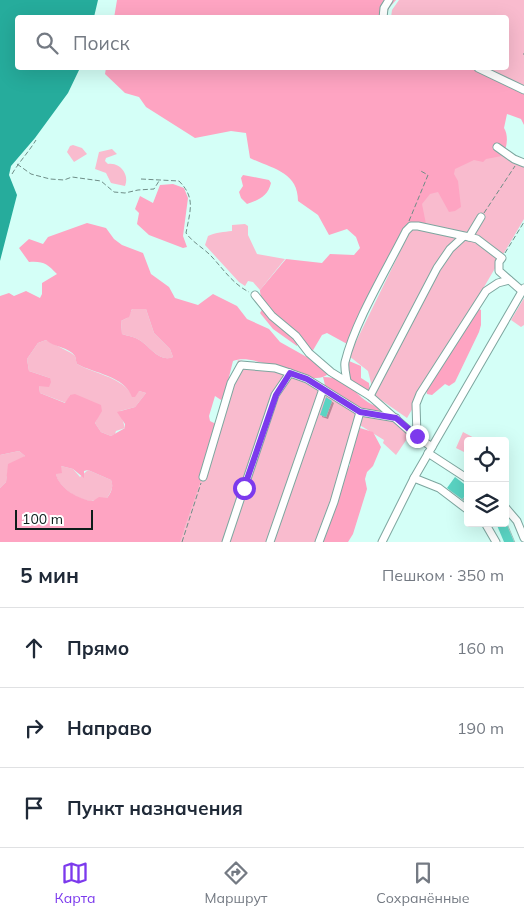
<!DOCTYPE html>
<html lang="ru">
<meta charset="utf-8">
<style>
:root{--surface:#fff;--page:#f2f2f3;--text:#1f2937;--muted:#747a83;--line:#e0e1e3;--accent:#7c3aed}
body{margin:0;font-family:Mulish,sans-serif;background:var(--page);color:var(--text)}
.controls{position:absolute;right:15px;bottom:15px;display:grid;overflow:hidden;border-radius:5px;box-shadow:0 5px 20px #0002}
.controls button{width:45px;height:45px;display:grid;place-items:center;padding:0;border:0;border-bottom:1px solid var(--line);background:var(--surface);color:var(--text);font:25px sans-serif}
.scale{position:absolute;left:15px;bottom:12px;width:78px;box-sizing:border-box;padding-left:5px;border:2px solid #0d1e1b;border-top:0;font-size:14px;line-height:18px;white-space:nowrap;color:#0d1e1b;-webkit-text-stroke:4px #fff;paint-order:stroke}
.stop{position:absolute;width:15px;height:15px;margin:-11px;border:4px solid #7c3aed;border-radius:50%;background:#fff}
.stop.end{background:#7c3aed;border-color:#fff;box-shadow:0 1px 5px #0008}
.list{margin:0;padding:0;list-style:none}
h2{display:flex;justify-content:space-between;align-items:center;height:65px;margin:0;padding:0 20px;font-size:21px}
h2 small{font-size:16px;font-weight:400;color:var(--muted)}
.list li{display:grid;grid-template-columns:32px 1fr auto;gap:15px;align-items:center;box-sizing:border-box;height:80px;padding:0 20px;border-top:1px solid var(--line)}
.list b{display:block;font-size:19px;white-space:nowrap}
.list em{font-size:16px;font-style:normal;color:var(--muted)}
.icon{flex:none;width:28px;height:28px;fill:none;stroke:currentColor;stroke-width:2;stroke-linecap:round;stroke-linejoin:round}
.map{position:relative;flex:none;width:524px;height:542px;overflow:hidden}
.search{position:absolute;background:var(--surface);box-shadow:0 5px 20px #0002;left:15px;right:15px;top:15px;height:55px;display:flex;align-items:center;gap:12px;box-sizing:border-box;padding:0 18px;border-radius:5px;color:var(--muted);font-size:19px}
.sheet{height:305px;background:var(--surface)}
nav{display:flex;justify-content:space-around;align-items:center;box-sizing:border-box;height:70px;border-top:1px solid var(--line);background:var(--surface);font-size:14px;color:var(--muted)}
nav a{display:grid;justify-items:center;gap:2px}
nav .on{color:var(--accent)}
.map>svg:first-child{display:block}
</style>
<div class="map">
<svg width="524" height="542" viewBox="0 0 524 542">
<defs>
<filter id="shadow"><feDropShadow dx="2" dy="2" stdDeviation="0" flood-color="#0004"/></filter>
</defs>
<rect width="100%" height="100%" fill="#d4fff7"/>
<g fill="#f9bbce">
<polygon points="399,0 524,0 524,86 483,68 506,68 506,18 391,18 392,10"/>
<polygon points="73,145 82,148 87,154 74,162 67,152 70,146"/>
<path d="M 112,149 L 117,154 L 106,158 L 105,161 L 108,164 C 120,162 130,175 125,186 L 111,183 L 106,173 L 95,169 L 99,152 Z"/>
<path d="M 483,150 L 504,155 L 524,164 L 524,219 L 407,418 L 374,395 L 368,371 L 349,356 L 413,225 C 415,218 417,209 421,203 C 432,183 463,161 483,150 Z"/>
<path d="M 245,224 L 248,226 L 248,235 L 257,254 L 285,259 L 260,290 L 253,282 L 248,281 L 245,286 L 239,282 L 205,245 L 208,236 C 216,232 224,232 232,231 L 232,225 Z"/>
<polygon points="524,298 524,325 521,327 511,320"/>
<path d="M 133,308 L 146,309 L 154,333 L 170,349 L 173,357 C 160,363 150,347 141,341 C 136,337 128,336 122,334 L 121,321 L 127,318 Z"/>
<path d="M 46,340 L 71,353 L 75,356 L 77,364 C 95,374 118,376 131,393 L 139,391 L 146,393 L 135,407 L 120,411 L 125,428 L 116,431 L 115,434 L 111,436 L 101,432 L 95,423 L 97,419 L 70,395 L 66,403 L 40,393 L 39,386 L 50,378 L 29,371 L 27,359 L 38,343 Z"/>
<polygon points="238,360 274,367 306,377 359,410 391,419 411,433 396,455 383,443 384,440 358,424 317,542 157,542 166,526 184,530"/>
<polygon points="463,432 480,441 468,441 468,454 456,448"/>
<path d="M 19,451 L 25,456 C 10,470 10,457 6,482 L 0,488 L 0,455 Z"/>
<path d="M 61,466 L 73,469 L 80,477 L 88,470 L 111,480 C 114,487 111,492 107,498 C 102,498 96,501 91,501 C 78,500 58,487 56,474 Z"/>
</g>
<g fill="#fea4c2" fill-rule="evenodd">
<polygon points="117,0 396,0 389,8 386,17 114,18"/>
<path d="M 106,68 L 461,68 L 474,69 L 524,94 L 524,125 L 521,119 L 507,114 L 504,128 C 509,136 507,149 502,156 L 486,159 L 483,162 L 474,160 L 455,169 L 454,174 L 458,181 L 461,207 L 455,211 L 449,212 L 438,192 L 430,194 L 422,204 L 426,224 L 410,224 L 349,345 L 327,333 L 322,335 L 312,352 C 299,339 259,308 260,290 L 286,259 L 322,263 L 330,254 L 354,255 L 360,248 L 356,237 L 347,229 L 329,235 L 318,215 L 298,201 C 298,172 273,169 250,158 L 246,133 L 231,131 L 195,138 L 146,107 L 139,97 L 125,93 L 105,74 Z"/>
<path d="M 243,175 L 269,180 L 271,183 C 268,196 259,200 247,204 L 241,198 L 239,192 L 243,186 L 241,178 Z"/>
<polygon points="173,184 184,188 188,198 183,236 187,247 183,248 149,235 137,224 139,213 135,209 140,196 153,203 160,185"/>
<path d="M 87,223 L 106,228 L 114,239 L 122,245 L 143,253 L 151,274 L 169,287 L 175,298 L 198,305 L 213,294 L 237,306 L 247,319 L 269,329 L 280,342 L 321,365 L 328,374 C 311,390 258,351 233,361 L 224,397 L 221,400 L 215,396 L 209,416 L 210,421 L 216,424 L 206,465 L 180,542 L 0,542 L 0,488 L 6,482 L 8,464 L 25,456 L 19,451 L 0,455 L 0,296 L 9,293 L 14,296 L 26,291 L 40,298 L 42,294 L 42,283 L 57,274 C 47,264 44,261 29,262 L 19,248 L 29,239 L 43,244 L 48,237 ZM 132,309 L 146,309 L 154,333 L 170,349 L 173,357 C 160,363 150,347 141,341 C 136,337 128,336 122,334 L 121,321 L 129,317 ZM 46,340 C 53,347 69,347 75,356 C 76,359 76,362 77,364 C 93,373 125,376 132,397 L 135,397 L 139,391 L 146,393 L 135,407 L 117,412 L 125,424 L 125,428 L 111,436 L 101,432 L 95,423 L 102,411 L 101,405 L 75,394 L 70,395 L 65,403 L 40,393 L 39,386 L 49,387 L 51,382 L 50,378 L 29,371 L 27,359 L 38,343 ZM 61,466 L 73,469 L 84,478 L 84,471 L 88,470 L 111,480 C 114,487 111,493 107,498 L 99,497 L 93,501 C 79,500 59,488 56,474 L 62,473 Z"/>
<polygon points="263,308 298,341 297,346 273,329 260,313"/>
<polygon points="477,308 481,310 481,325 479,332 455,382 449,386 445,384 432,395 427,394 426,389"/>
<polygon points="349,361 361,366 361,378 369,383 370,392 350,380 347,362"/>
<path d="M 323,377 C 352,377 356,401 379,407 L 381,411 L 377,413 L 357,408 L 325,385 Z"/>
<polygon points="360,428 373,432 381,447 373,466 367,472 365,479 367,489 353,534 348,542 320,542 336,508 337,496 342,478 350,465 349,455"/>
</g>
<polygon fill="#26ac9c" points="0,0 98,0 94,17 18,18 18,68 80,68 68,93 35,138 11,166 9,175 17,195 0,261"/>
<g fill="#5ad4c3" filter="url(#shadow)">
<polygon points="326,397 332,401 326,417 320,415"/>
<polygon points="455,477 468,487 468,499 464,497 462,499 447,488"/>
<polygon points="496,523 506,523 514,542 504,542"/>
</g>
<g fill="none" stroke-linecap="round" stroke-linejoin="round">
<g stroke="#7da69f" stroke-width="9">
<g id="minor">
<polyline points="383,18 384,8 389,0"/>
<polyline points="478,68 524,90"/>
<polyline points="497,147 514,159 524,163"/>
<polyline points="469,237 477,239 502,258 499,262 499,271 522,291"/>
<polyline points="255,295 272,316 296,336 309,353 331,372 370,396 414,435 432,447"/>
<path d="M 347,381 C 346,375 344,368 345,362 C 355,321 387,269 406,231 L 411,226 L 418,226 L 469,237 L 481,217"/>
<polyline points="370,396 437,268 450,249 463,237"/>
<polyline points="417,436 416,404 420,394 486,291 498,283 509,280"/>
<polyline points="428,453 468,479"/>
<polyline points="203,477 231,383 241,365 275,368 290,373 307,379 360,412 396,418"/>
<polyline points="414,478 439,488 468,510"/>
<polyline points="505,507 517,521 524,538"/>
<polyline points="485,523 496,542"/>
<polyline points="226,542 275,395 290,373"/>
<polyline points="270,542 323,389"/>
<polyline points="319,542 334,502 360,412"/>
<polyline points="382,542 414,478 524,288"/>
</g>
</g>
<g stroke="#6f8d87" stroke-width="1" stroke-dasharray="5 2.5" stroke-linecap="butt">
<polyline points="524,53 524,55"/>
<polyline points="17,164 31,174 50,179 64,180 72,177 101,181 114,192 125,193 138,190 154,189 159,181"/>
<path d="M 12,174 C 19,162 28,153 36,140"/>
<path d="M 141,179 L 179,181 C 196,198 190,211 186,233 C 193,243 204,248 212,257 C 224,270 233,284 249,292"/>
<polyline points="484,213 515,166"/>
<polyline points="409,221 428,175 419,170"/>
<polyline points="505,253 524,222"/>
<polyline points="182,542 201,483"/>
</g>
<use href="#minor" stroke="#fff" stroke-width="7"/>
</g>
<g fill="none" stroke-linecap="round" stroke-linejoin="round">
<polyline stroke="#7c3aed" stroke-width="6" points="244,488 276,395 290,373 307,379 360,412 396,418 417,436"/>
</g>
</svg>
<div class="controls">
<button><svg class="icon" aria-label="locate" viewBox="0 0 24 24"><circle cx="12" cy="12" r="6"/><path d="M12 2v4M12 18v4M2 12h4M18 12h4"/></svg></button>
<button><svg class="icon" aria-label="layers" viewBox="0 0 24 24"><path d="M12 4l9 5-9 5-9-5zM3 14l9 5 9-5"/></svg></button>
</div>
<div class="scale">100 m</div>
<div class="stop" style="left:244px;top:488px"></div>
<div class="stop end" style="left:417px;top:436px"></div>
<div class="search"><svg class="icon" aria-label="search" viewBox="0 0 24 24"><circle cx="10" cy="10" r="6"/><path d="M15 15l6 6"/></svg>Поиск</div>
</div>
<section class="sheet">
<h2>5 мин<small>Пешком · 350 m</small></h2>
<ul class="list">
<li><svg class="icon" aria-label="ahead" viewBox="0 0 24 24"><path d="M12 20V5M6 11l6-6 6 6"/></svg><div><b>Прямо</b></div><em>160 m</em></li>
<li><svg class="icon" aria-label="right" viewBox="0 0 24 24"><path d="M7 20v-9h11M14 6l5 5-5 5"/></svg><div><b>Направо</b></div><em>190 m</em></li>
<li><svg class="icon" aria-label="arrive" viewBox="0 0 24 24"><path d="M6 21V4h12l-3 4 3 4H6"/></svg><div><b>Пункт назначения</b></div></li>
</ul>
</section>
<nav>
<a class="on"><svg class="icon" aria-label="map" viewBox="0 0 24 24"><path d="M3 6l6-2 6 2 6-2v14l-6 2-6-2-6 2zM9 4v14M15 6v14"/></svg>Карта</a>
<a><svg class="icon" aria-label="directions" viewBox="0 0 24 24"><path d="M12 3l9 9-9 9-9-9zM9 14v-3h6M13 9l2 2-2 2"/></svg>Маршрут</a>
<a><svg class="icon" aria-label="saved" viewBox="0 0 24 24"><path d="M7 4h10v16l-5-4-5 4z"/></svg>Сохранённые</a>
</nav>
